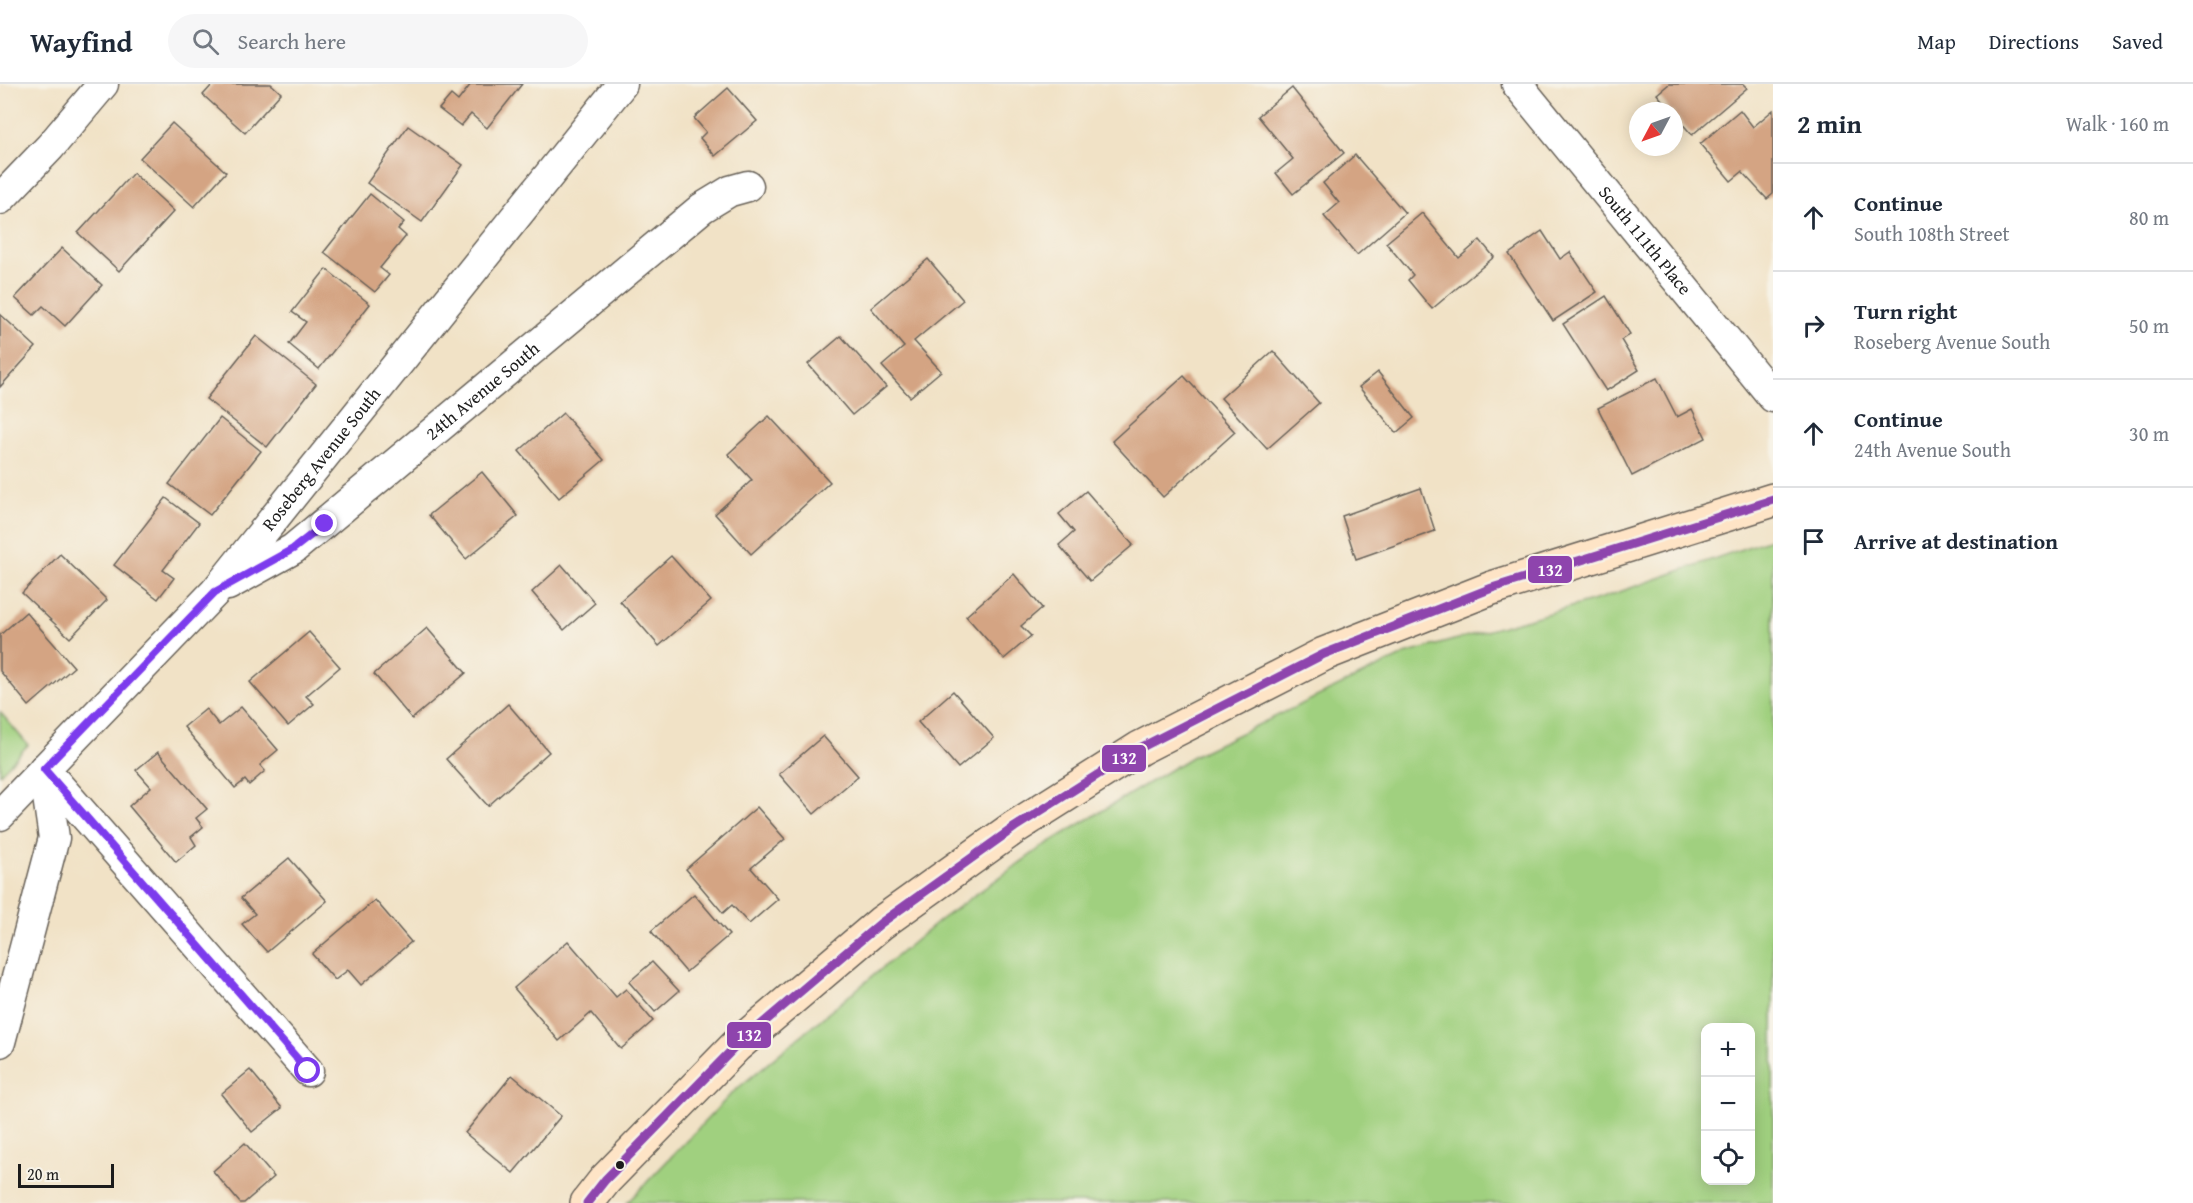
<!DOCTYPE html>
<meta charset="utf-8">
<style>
:root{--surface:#fff;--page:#f6f6f7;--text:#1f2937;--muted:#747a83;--line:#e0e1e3}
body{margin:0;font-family:"Gentium Book Plus",serif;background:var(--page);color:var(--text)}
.controls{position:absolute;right:18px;bottom:18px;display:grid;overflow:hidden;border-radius:12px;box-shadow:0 3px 15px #0003}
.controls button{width:54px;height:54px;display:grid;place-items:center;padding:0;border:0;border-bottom:2px solid var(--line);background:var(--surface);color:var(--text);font:30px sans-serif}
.compass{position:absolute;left:1629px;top:18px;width:54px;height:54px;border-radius:50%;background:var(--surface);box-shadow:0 3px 15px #0003;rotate:229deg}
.scale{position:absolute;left:18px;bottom:15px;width:96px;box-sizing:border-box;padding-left:6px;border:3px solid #1c1c1c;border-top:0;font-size:16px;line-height:21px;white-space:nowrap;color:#1c1c1c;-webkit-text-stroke:4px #f7f3e8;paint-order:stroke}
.stop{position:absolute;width:18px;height:18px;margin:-14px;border:4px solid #7c3aed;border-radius:50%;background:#fff}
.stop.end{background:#7c3aed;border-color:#fff;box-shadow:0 2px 6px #0008}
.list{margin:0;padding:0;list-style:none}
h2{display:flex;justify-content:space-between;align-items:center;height:78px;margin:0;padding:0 24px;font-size:26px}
h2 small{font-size:20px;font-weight:400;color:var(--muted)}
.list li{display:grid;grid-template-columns:39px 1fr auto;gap:18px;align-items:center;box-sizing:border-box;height:108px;padding:0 24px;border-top:2px solid var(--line)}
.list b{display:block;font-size:22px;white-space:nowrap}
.list p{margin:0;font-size:20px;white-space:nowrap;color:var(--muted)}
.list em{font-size:20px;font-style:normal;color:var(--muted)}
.icon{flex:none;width:33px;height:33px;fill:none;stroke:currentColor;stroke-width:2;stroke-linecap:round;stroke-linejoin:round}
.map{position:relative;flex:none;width:1773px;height:1119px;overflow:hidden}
header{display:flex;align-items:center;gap:36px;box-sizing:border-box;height:84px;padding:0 30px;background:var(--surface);border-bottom:2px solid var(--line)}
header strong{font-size:28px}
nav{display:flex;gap:33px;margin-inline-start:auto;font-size:21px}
.search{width:420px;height:54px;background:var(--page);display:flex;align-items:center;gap:15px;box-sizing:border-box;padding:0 21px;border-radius:33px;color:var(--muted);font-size:22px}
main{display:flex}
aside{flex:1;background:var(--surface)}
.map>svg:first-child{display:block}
</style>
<header>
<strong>Wayfind</strong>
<div class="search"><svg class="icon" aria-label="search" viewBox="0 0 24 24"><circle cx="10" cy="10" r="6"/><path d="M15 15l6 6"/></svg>Search here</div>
<nav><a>Map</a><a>Directions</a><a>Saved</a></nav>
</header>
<main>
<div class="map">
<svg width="1773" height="1119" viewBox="0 0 1773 1119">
<rect width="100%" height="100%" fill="#f7f3e8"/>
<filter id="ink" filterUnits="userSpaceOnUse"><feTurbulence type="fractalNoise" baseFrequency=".0167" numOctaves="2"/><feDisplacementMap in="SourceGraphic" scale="12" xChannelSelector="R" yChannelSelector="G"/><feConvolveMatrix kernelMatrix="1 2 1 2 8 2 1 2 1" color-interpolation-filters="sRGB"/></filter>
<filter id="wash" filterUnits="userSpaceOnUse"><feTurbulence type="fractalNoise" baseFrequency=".008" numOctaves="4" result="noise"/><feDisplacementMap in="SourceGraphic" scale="24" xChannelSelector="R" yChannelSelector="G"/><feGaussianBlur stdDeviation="1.35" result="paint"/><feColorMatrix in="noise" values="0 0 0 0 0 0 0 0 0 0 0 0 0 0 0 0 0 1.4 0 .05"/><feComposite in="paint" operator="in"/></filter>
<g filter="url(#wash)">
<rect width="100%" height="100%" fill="#f1e2c6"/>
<g fill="#a0d07f" stroke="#5e764e" stroke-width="1.5" fill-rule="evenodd">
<path d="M 1773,454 L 1773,1119 L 627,1119 L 732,1009 L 940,836 L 1042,763 L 1193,672 L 1408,569 L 1602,514 ZM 1706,944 L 1750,944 L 1750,1096 L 1706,1096 Z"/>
<polygon points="0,628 28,661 0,690"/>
</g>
<g id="blocks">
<g fill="#d4a483">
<polygon points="213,0 271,0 281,9 245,49 203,11"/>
<polygon points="471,0 522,0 487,44 471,30 461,42 439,25 451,11 458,17"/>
<polygon points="1669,0 1743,0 1747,4 1692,51 1674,30 1674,27 1671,27 1657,10"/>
<polygon points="728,4 757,37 715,72 700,54 706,48 694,34"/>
<polygon points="1292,4 1344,69 1293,110 1276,89 1293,75 1258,32"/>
<polygon points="1740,26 1753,43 1773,26 1773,110 1767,115 1742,88 1731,97 1700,60"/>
<polygon points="172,39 226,88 194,123 140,74"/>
<polygon points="408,42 463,81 422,138 367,99"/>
<polygon points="1355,71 1405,129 1357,171 1324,132 1339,119 1323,99"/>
<polygon points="133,89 174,127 119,187 78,149"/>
<polygon points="370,110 404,138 398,145 406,152 380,184 389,191 375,208 324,168"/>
<polygon points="1422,129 1459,174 1480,156 1494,173 1432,225 1408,196 1413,191 1386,159"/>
<polygon points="1542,147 1560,175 1570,168 1597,208 1553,237 1509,170"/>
<polygon points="62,164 102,201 65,242 43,222 34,231 15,214"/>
<polygon points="928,175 963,216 914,257 941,287 910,313 882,282 904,263 871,224"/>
<polygon points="326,185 370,220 319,285 289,260 306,238 292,228"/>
<polygon points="1606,212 1630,250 1621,256 1639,286 1606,307 1563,240"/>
<polygon points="0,230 36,263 0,303"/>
<polygon points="256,252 316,300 267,363 206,315"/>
<polygon points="841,252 886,303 852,331 808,280"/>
<polygon points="1273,267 1319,319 1267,365 1221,314"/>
<polygon points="1378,288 1414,334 1396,349 1359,303"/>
<polygon points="1184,292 1235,348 1163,413 1112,357"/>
<polygon points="1657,294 1677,333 1692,325 1706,354 1632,392 1598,324"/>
<polygon points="563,329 604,376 559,414 519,367"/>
<polygon points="769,332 830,398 751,470 715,430 752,396 728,370"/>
<polygon points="220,334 261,367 210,431 169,400"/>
<polygon points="482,388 518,432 466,475 429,431"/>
<polygon points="1421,404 1435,447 1356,475 1342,432"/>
<polygon points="1086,407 1133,461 1090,497 1059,461 1074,448 1059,430"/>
<polygon points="166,414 199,439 163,486 174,494 158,515 114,481"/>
<polygon points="60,470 107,516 70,554 22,509"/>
<polygon points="671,472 711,517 659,562 620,517"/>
<polygon points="562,481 595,519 564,546 532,508"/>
<polygon points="1014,490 1042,524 1021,542 1031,552 1004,575 966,532"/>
<polygon points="26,528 74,583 29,622 0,587 0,551"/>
<polygon points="427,544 466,589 412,635 374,590"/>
<polygon points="309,548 340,583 306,612 314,620 288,642 250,598"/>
<polygon points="953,607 994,654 958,684 918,638"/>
<polygon points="508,620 549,668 488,722 446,675"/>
<polygon points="241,623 278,666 260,681 265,687 249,701 245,696 235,704 184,643 206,625 219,641"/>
<polygon points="823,652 858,692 814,730 779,690"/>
<polygon points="158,668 207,725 196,734 203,743 191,753 196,761 176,778 129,722 151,703 136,686"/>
<polygon points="757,723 785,755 751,784 778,815 749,840 732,821 723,829 686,785"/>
<polygon points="289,774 327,817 267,868 242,840 255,830 241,814"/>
<polygon points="694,810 729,851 686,888 651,847"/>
<polygon points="375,816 411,858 361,901 348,886 335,896 312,870"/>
<polygon points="568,857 616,913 626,905 653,937 621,965 591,929 559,957 514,904"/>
<polygon points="652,878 679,907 655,928 629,898"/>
<polygon points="250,986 282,1024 252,1048 221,1010"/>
<polygon points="512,991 561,1032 513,1089 465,1049"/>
<polygon points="245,1059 274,1093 244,1119 240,1119 213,1087"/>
</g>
</g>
</g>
<g filter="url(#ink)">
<use href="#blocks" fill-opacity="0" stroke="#676158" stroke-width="1.5"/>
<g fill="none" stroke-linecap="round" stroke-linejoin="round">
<g stroke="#676158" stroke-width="33">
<g id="street">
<path id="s1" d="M 1517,0 L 1773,313"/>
<polyline points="0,115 50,63 103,0"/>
<path id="s2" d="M 228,501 L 293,465 L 702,124 L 730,107 L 748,102"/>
<polyline points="44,685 308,987"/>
<path id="s3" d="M 0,731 L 215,508 L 622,0"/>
<polyline points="0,958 54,754 44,685"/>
</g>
</g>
<g stroke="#676158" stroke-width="36">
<polyline id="secondary" points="587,1119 605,1096 736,962 881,839 1015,743 1140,664 1324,570 1492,504 1773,416"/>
</g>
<use href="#street" stroke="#fff" stroke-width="30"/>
<use href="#secondary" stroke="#fee4c6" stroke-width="33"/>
<g stroke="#f7f3e8" stroke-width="14">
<polyline id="bus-1" points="587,1119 605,1096 736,962 881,839 1015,743 1140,664 1324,570 1492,504 1773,416"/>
</g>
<use href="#bus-1" stroke="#8e44ad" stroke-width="9"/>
</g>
</g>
<g fill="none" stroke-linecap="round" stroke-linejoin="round" filter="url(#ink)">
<polyline stroke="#7c3aed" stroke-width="8" points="308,987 44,685 215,508 293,465 325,440"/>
</g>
<circle fill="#1c1c1c" stroke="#f7f3e8" stroke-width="2" cx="620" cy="1081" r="5"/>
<g text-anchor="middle" stroke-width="5" stroke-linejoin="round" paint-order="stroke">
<g font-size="18" fill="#1c1c1c" stroke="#f7f3e8">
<text dy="6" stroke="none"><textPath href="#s1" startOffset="202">South 111th Place</textPath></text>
<text dy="6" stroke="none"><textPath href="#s2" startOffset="321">24th Avenue South</textPath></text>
<text dy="6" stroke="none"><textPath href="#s3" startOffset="480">Roseberg Avenue South</textPath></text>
</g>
</g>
<g stroke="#f7f3e8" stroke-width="2">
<rect x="1527" y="471" width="46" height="29" rx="6" fill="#8e44ad"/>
<rect x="1101" y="660" width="46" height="29" rx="6" fill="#8e44ad"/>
<rect x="726" y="937" width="46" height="28" rx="6" fill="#8e44ad"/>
</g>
<g font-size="16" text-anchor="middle" font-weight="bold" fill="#fff">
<text x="1550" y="492">132</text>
<text x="1124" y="680">132</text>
<text x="749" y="957">132</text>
</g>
</svg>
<div class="controls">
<button>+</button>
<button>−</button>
<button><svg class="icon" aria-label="locate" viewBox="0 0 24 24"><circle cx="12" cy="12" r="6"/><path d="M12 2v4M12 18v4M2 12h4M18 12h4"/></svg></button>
</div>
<svg class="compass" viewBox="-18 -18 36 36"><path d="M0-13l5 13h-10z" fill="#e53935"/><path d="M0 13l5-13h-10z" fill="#747a83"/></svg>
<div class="scale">20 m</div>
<div class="stop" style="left:308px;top:987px"></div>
<div class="stop end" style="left:325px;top:440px"></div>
</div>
<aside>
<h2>2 min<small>Walk · 160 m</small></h2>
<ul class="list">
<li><svg class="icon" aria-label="ahead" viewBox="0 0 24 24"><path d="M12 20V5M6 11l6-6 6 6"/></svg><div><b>Continue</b><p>South 108th Street</p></div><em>80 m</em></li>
<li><svg class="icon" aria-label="right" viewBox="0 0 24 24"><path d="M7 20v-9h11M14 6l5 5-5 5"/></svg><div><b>Turn right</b><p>Roseberg Avenue South</p></div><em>50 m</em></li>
<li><svg class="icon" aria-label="ahead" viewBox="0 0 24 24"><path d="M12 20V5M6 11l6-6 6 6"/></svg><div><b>Continue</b><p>24th Avenue South</p></div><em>30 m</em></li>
<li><svg class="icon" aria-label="arrive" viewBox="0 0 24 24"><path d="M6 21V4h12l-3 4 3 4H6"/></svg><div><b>Arrive at destination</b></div></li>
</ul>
</aside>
</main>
